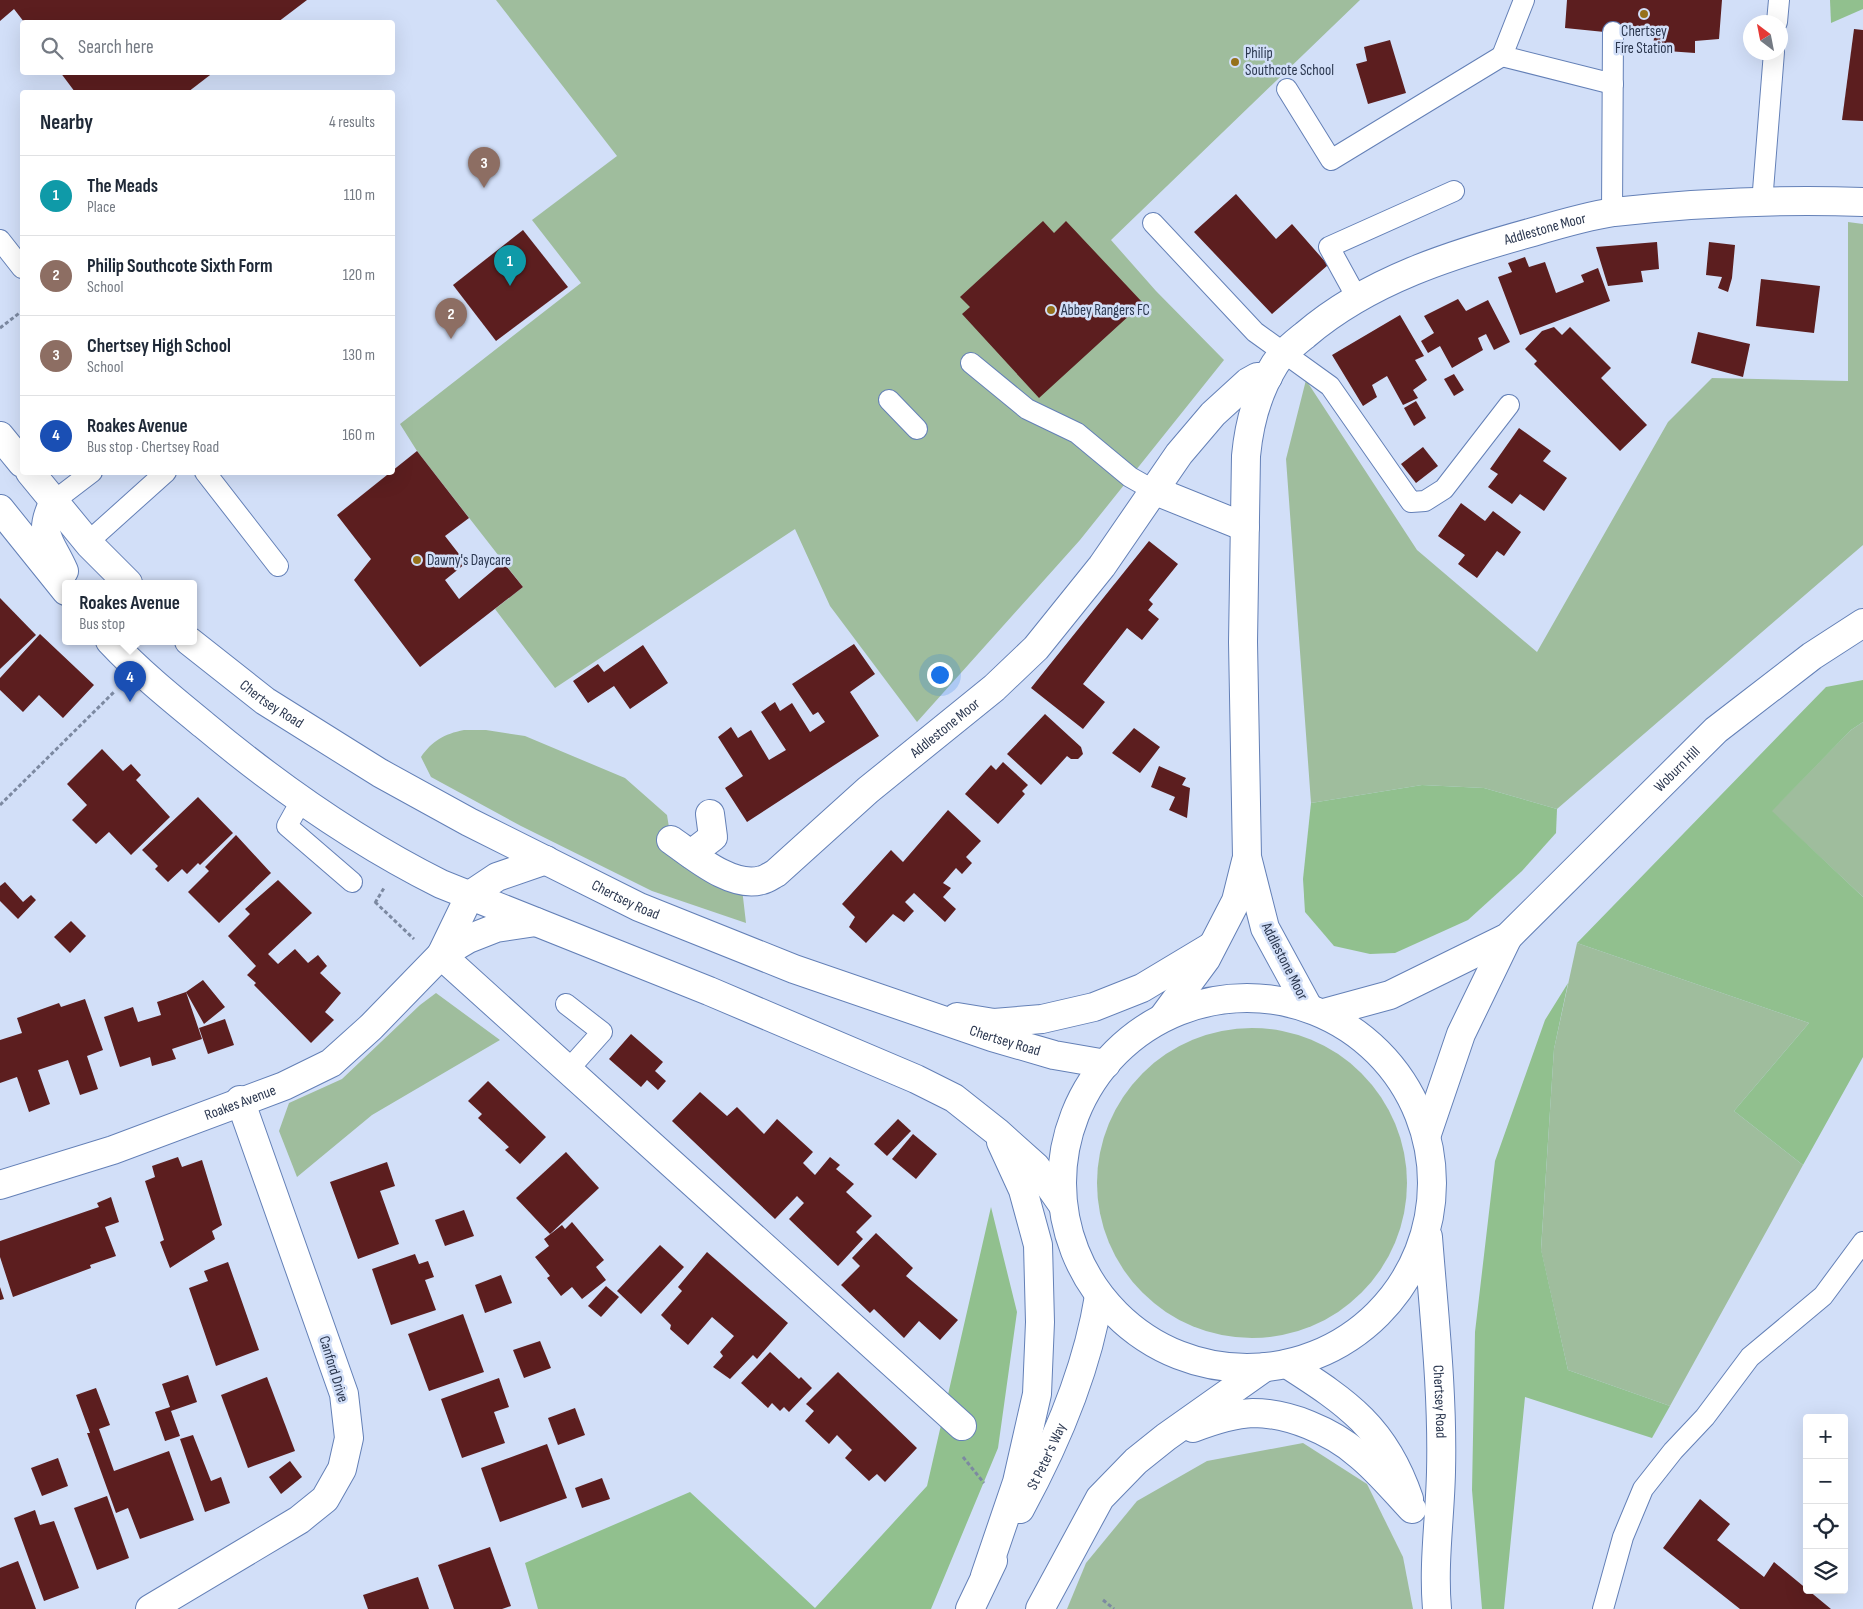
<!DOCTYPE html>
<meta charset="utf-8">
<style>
:root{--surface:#fff;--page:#f6f6f7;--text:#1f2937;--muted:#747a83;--line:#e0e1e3;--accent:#0f766e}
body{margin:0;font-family:"Sofia Sans Condensed",sans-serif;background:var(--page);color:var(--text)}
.controls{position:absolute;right:15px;bottom:15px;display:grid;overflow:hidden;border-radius:5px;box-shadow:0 5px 20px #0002}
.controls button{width:45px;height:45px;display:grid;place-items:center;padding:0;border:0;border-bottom:1px solid var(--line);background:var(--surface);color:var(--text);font:25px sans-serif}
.compass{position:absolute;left:1743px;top:15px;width:45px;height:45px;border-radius:50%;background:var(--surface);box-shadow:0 5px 20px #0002;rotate:328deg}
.you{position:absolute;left:939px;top:674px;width:18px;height:18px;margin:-12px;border:4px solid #fff;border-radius:50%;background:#1a73e8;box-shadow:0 0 0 8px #1a73e833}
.badge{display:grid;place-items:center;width:32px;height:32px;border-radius:50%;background:var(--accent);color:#fff;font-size:16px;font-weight:700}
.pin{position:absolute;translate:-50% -41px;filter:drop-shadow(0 1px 2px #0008)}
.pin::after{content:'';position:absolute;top:26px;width:18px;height:15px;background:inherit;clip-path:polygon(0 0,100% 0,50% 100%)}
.popup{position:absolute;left:62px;top:580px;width:135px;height:65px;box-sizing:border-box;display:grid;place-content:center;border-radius:5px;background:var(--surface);filter:drop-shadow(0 1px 4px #0005);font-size:16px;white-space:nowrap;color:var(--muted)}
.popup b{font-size:19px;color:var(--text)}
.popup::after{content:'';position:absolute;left:50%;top:100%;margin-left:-10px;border:10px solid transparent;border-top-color:var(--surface)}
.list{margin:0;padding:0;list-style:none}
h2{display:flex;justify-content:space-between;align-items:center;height:65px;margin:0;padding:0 20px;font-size:21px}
h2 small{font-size:16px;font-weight:400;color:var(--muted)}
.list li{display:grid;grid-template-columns:32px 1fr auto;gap:15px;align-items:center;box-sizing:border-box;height:80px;padding:0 20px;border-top:1px solid var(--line)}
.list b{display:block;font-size:19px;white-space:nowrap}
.list p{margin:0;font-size:16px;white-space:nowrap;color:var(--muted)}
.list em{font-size:16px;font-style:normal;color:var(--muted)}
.icon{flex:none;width:28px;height:28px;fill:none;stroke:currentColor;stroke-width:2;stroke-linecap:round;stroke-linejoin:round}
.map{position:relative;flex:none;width:1863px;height:1609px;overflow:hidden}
.search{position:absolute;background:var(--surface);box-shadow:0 5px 20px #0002;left:20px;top:20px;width:375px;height:55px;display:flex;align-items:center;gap:12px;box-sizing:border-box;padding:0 18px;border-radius:5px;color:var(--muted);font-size:19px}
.panel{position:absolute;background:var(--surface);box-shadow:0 5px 20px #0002;left:20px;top:90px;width:375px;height:385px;border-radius:5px}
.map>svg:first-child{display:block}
</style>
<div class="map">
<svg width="1863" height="1609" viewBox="0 0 1863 1609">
<rect width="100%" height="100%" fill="#d2dff8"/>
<g fill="#9fbd9d">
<polygon points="496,0 1360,0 1111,240 1156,291 1224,360 1080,540 917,722 830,606 795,529 555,688 495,609 523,587 417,451 400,424 581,283 532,220 617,156"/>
<polygon points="1848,222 1863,224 1863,545 1557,809 1484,788 1422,785 1311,803 1286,459 1306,380 1417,550 1537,652 1668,422 1712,378 1848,381"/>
<polygon points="1863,722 1863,897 1771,811 1851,730"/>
<path d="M 464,730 L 486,730 L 525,736 L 625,778 L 667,815 L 671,840 L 741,880 L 746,923 L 652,891 L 521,826 L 431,777 L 421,757 C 432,741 444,734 464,730 Z"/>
<polygon points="1577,943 1809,1023 1734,1111 1803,1165 1670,1406 1568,1370 1541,1250 1554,1049"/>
<polygon points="436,993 500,1040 372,1115 297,1177 279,1131 289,1103 342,1079 420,1005"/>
<circle cx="1252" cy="1183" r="155"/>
<polygon points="1303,1443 1367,1484 1403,1557 1413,1609 1067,1609 1086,1563 1137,1501 1207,1461"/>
</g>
<g fill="#91c08e">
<polygon points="1830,0 1863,0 1863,9 1831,23"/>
<polygon points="1863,680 1863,722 1851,730 1772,811 1863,897 1863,1057 1803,1165 1734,1111 1809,1023 1577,943 1826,687"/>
<polygon points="1422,785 1484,788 1557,809 1556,833 1522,871 1468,920 1395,953 1370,954 1334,946 1305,912 1303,879 1311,803"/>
<polygon points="1568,983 1554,1049 1541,1249 1568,1370 1670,1406 1652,1438 1525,1397 1504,1609 1482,1609 1472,1490 1475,1332 1495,1161 1545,1020"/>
<polygon points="991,1207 1017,1312 998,1448 931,1609 538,1609 525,1563 690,1492 815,1608 927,1486"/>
</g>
<g fill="#5c1e1f">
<polygon points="0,0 307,0 278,22 24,22 14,9 0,21"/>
<polygon points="1567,0 1722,0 1719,39 1695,41 1695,53 1653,50 1654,37 1565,28"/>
<polygon points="1854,29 1863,30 1863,121 1842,120"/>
<polygon points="1390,40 1406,93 1368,104 1356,64 1367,61 1364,47"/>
<polygon points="60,72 214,72 188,92 75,92"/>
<polygon points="1236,194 1276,239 1292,224 1328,265 1272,314 1194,232"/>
<polygon points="1043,221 1054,233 1066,221 1143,303 1039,398 962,314 970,307 960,297"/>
<polygon points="523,230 568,287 496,341 453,285"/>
<polygon points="1657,242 1659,269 1641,271 1643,282 1608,286 1596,247"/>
<polygon points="1709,242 1735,245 1732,278 1728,292 1718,288 1722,277 1706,275"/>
<polygon points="1525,257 1529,267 1545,262 1556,293 1584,282 1581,275 1598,268 1610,301 1520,335 1498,277 1512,272 1508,263"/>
<polygon points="1761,279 1820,286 1814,333 1756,326"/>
<polygon points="1458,299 1466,311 1488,300 1510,342 1494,350 1486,334 1478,338 1483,350 1452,368 1440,346 1428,353 1421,341 1434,333 1424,316"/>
<polygon points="1400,315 1424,356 1415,360 1427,380 1413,390 1418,398 1403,405 1387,376 1372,385 1377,397 1363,406 1332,355"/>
<polygon points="1554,327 1562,335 1570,327 1611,368 1601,378 1647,425 1620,451 1534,364 1537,361 1525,349 1542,331"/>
<polygon points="1698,332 1750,344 1743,377 1691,363"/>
<polygon points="1454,374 1464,390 1454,396 1444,379"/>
<polygon points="1416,401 1426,418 1414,426 1404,408"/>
<polygon points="1519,428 1551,451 1543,461 1567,478 1544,511 1520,494 1512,504 1488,487 1498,474 1490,469"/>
<polygon points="1423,447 1438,466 1416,483 1401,464"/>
<polygon points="417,451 469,518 445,536 466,563 445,580 459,599 503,562 523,587 420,667 354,580 371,559 337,515"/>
<polygon points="1461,503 1485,521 1493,511 1521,532 1504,556 1497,551 1477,578 1458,564 1465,555 1438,536"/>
<polygon points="1149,541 1178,564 1149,600 1153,604 1148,610 1159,619 1142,640 1127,628 1083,684 1105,702 1083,729 1031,688"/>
<polygon points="0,598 36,635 0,669"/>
<polygon points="40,634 94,685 63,718 39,695 23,712 0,690 0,678"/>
<polygon points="854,644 875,674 850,692 879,736 747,822 725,788 743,776 718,737 731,727 738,738 751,730 769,760 786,750 761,712 775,702 780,711 792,703 810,732 825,722 818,712 813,715 792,684"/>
<polygon points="643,645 668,683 630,709 614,686 588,703 573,681 598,664 604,672"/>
<polygon points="1045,714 1081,747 1083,754 1078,759 1071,759 1067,756 1041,785 1007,754"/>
<polygon points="1134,728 1160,747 1140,773 1112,753"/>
<polygon points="102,749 123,771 131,764 141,775 136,780 170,817 131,855 109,832 96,844 72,820 87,805 67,784"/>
<polygon points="1003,762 1028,785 1022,791 1025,794 998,824 965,794 991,765 996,770"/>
<polygon points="1159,766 1186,778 1182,785 1190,788 1187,818 1169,810 1175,797 1151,787"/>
<polygon points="198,797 233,833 200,865 198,863 187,874 182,869 168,882 155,869 158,866 142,850"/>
<polygon points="948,810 981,841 966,857 972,863 962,874 956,868 943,883 951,888 943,897 956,909 945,922 914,893 905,902 914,911 904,922 893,914 866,943 849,927 855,917 842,904 891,850 903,862"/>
<polygon points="236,835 271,873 219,923 188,892 209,871 205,867"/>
<polygon points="278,880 312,913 268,954 278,964 295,949 308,963 318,955 327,966 320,973 341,993 325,1012 334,1020 311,1043 254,985 256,983 247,975 256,966 228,936 250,914 245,909"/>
<polygon points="5,882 23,902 31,895 36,900 18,919 0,901 0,886"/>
<polygon points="71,921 86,936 70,953 54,937"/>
<polygon points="203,980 225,1007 204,1024 186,992 202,1039 172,1049 176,1059 152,1066 150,1057 120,1067 104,1017 133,1007 138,1022 161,1015 157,1002 186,992"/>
<polygon points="85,999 103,1050 87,1056 98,1089 80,1095 68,1060 38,1070 50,1104 29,1112 17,1077 0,1083 0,1040 22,1033 17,1018 59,1003 61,1007"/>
<polygon points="225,1019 234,1045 208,1054 199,1028"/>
<polygon points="631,1034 663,1062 655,1071 666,1081 658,1090 647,1080 641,1087 609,1059"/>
<polygon points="488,1081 546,1137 520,1164 505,1150 509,1147 478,1118 482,1114 468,1101"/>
<polygon points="700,1092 727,1116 737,1107 764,1134 777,1119 813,1152 803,1163 815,1175 830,1157 840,1165 836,1169 854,1184 846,1192 872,1216 856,1232 863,1239 838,1266 789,1219 804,1203 797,1196 775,1219 672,1121"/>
<polygon points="898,1119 911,1131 887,1156 874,1144"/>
<polygon points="913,1134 937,1154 916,1179 892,1159"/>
<polygon points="566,1152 599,1188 550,1234 516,1198"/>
<polygon points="178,1157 182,1167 202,1160 222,1225 212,1231 215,1239 170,1268 160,1242 164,1240 145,1181 155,1177 152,1166"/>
<polygon points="387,1162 395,1186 380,1191 399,1244 358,1259 330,1182"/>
<polygon points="111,1197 119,1222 105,1227 116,1256 90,1265 91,1268 13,1297 0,1257 0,1241 99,1207 97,1203"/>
<polygon points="464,1210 474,1236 445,1246 435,1220"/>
<polygon points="572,1222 604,1260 596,1267 606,1280 582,1299 572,1287 561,1296 547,1278 550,1276 535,1257 549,1246 544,1239 562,1225 565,1229"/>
<polygon points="876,1233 913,1268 906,1276 958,1320 940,1340 919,1321 904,1338 874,1309 870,1313 841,1285 860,1266 852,1258"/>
<polygon points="660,1245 684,1267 641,1314 617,1291"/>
<polygon points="707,1252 788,1323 757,1359 753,1355 730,1379 713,1367 723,1356 720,1352 734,1336 712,1317 688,1345 670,1329 671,1325 661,1315 682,1291 678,1287"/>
<polygon points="415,1254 419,1264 428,1261 434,1277 425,1280 436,1310 391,1325 372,1269"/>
<polygon points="228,1262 259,1350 216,1366 189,1288 208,1281 204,1271"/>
<polygon points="501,1275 512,1303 485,1313 475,1285"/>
<polygon points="606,1286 619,1297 601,1317 588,1306"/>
<polygon points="0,1287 4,1299 0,1300"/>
<polygon points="463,1314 484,1372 429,1391 408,1334"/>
<polygon points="540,1341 551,1368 524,1378 513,1350"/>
<polygon points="770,1352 799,1379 801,1377 812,1388 789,1412 784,1407 780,1411 772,1403 768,1408 741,1383"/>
<polygon points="838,1372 917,1448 885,1482 877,1474 869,1481 845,1458 852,1450 837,1435 829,1444 805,1421 814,1411 806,1404"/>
<polygon points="188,1375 197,1402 171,1411 180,1436 165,1441 155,1412 170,1407 162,1384"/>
<polygon points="267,1377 295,1451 248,1468 221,1395"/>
<polygon points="499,1378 509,1407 494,1412 505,1443 462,1458 441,1399"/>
<polygon points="96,1388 110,1425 99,1429 114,1471 169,1451 194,1520 140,1539 128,1508 116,1513 87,1433 90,1433 76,1395"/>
<polygon points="575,1408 585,1435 558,1445 548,1418"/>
<polygon points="193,1435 211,1481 221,1477 230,1503 205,1512 180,1439"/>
<polygon points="547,1444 567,1498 500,1522 481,1468"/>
<polygon points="58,1458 68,1486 42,1496 31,1468"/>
<polygon points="290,1461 302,1477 281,1494 269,1477"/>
<polygon points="602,1478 610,1499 582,1508 575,1488"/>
<polygon points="107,1496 129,1558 97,1570 74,1508"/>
<polygon points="1700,1499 1730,1524 1717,1540 1764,1577 1774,1562 1831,1609 1740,1609 1663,1548"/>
<polygon points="35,1510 40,1525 54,1521 79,1588 44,1601 14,1518"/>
<polygon points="490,1547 511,1606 502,1609 454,1609 438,1565"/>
<polygon points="18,1561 36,1609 0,1609 0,1568"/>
<polygon points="418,1577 429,1609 368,1609 363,1595"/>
</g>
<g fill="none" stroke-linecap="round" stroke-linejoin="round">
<g stroke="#6480b7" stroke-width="22">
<g id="lane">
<polyline points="1524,0 1502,56 1613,84"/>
<polyline points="1777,22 1779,0"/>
<polyline points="1287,89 1331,160 1502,56"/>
<polyline points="1762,203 1774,52"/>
<polyline points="1612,213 1613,32"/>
<polyline points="1153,223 1255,332 1330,386 1411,502 1425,501 1444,489 1509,405"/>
<polyline points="0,240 22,268"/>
<polyline points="1357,298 1329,247 1454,191"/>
<polyline points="971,363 1027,409 1077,433 1130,477 1153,490"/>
<polyline points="889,400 917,429"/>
<polyline points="205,472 278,566"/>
<polyline points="54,501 92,472"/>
<polyline points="88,542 166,472"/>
<polyline points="301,801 287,826 352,882"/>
<polyline points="566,1004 602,1032 568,1070"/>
<polyline points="1603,1609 1623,1537 1643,1489 1673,1451 1705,1417 1750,1357 1823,1296 1863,1242"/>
</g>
</g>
<g stroke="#6480b7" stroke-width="30">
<g id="street">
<polyline points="1153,490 1245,527"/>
<path id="s1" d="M 671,840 C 694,856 732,889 762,880 C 767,879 772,875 776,873 L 868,790 L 994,688 L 1036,648 L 1102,566 L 1179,454 L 1213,414 L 1248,382 L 1257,377 L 1268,377"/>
<polyline points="691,854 713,837 710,814"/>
<polyline points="441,955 962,1426"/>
<polyline points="441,955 470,895"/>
<path id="s2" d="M 1308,1007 L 1265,928 L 1247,857 L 1243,642 L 1246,456 C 1249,424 1258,391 1275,364 C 1282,353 1295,343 1305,335 C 1369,280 1453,254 1533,232 C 1560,224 1587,216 1614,212 C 1696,203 1781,199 1863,202"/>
<polyline points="1164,1016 1206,959 1236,901 1246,861"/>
<polyline points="957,1017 994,1023 1042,1019 1094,1007 1142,988 1212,946"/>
<path id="s3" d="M 0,1185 L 113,1150 L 284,1086 L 331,1063 L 371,1027 L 441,955 L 468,939 L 496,928 L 536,922"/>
<polyline points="150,1609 299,1520 325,1499 342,1469 349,1438 344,1394 240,1100"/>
</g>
</g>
<g stroke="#6480b7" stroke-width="30">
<g id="primary">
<polyline points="0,436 22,463"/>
<polyline points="30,472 90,545 128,583"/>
<path d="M 54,501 C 37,536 50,539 64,571"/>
<polyline points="0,509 66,591"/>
<path d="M 110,641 C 139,672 171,698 204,725 C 277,786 355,841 441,884 L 709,991 L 916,1079 L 954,1098 L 997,1132 L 1036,1167 L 1062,1204"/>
<path id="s4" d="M 189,641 L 265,701 L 380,773 L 469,822 L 639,907 L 794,969 L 992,1037 L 1054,1055 L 1106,1064"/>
<polyline points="470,895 497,877 546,860"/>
<circle cx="1247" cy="1183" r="185"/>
<path id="s5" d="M 1324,1013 L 1390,995 L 1508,937 L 1716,730 L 1812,656 L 1863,623"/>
<polyline points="1427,1134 1461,1034 1508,937"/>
<path id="s6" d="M 1428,1237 C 1434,1315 1443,1394 1441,1472 C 1440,1518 1433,1563 1437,1609"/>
<path d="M 1287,1364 C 1348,1403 1385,1428 1409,1499"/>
<path d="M 1193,1428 C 1211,1421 1233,1414 1253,1413 C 1289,1413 1331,1431 1358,1454 C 1378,1470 1395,1491 1412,1509"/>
<path id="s7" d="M 1020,1509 C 1056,1443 1087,1371 1099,1296"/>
<polyline points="985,1576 1017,1482 1037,1394 1040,1322 1038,1245 1023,1190 1001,1142"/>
<polyline points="970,1609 993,1561"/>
<polyline points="1040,1609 1100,1498 1136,1461 1166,1437 1265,1367"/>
</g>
</g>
<g stroke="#7c89a1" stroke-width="3" stroke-dasharray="4 2.5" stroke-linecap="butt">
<polyline points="0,328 22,311"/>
<polyline points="0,805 115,691"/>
<polyline points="375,902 414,939"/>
<polyline points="375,903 384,888"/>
<polyline points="963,1457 984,1483"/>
<polyline points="1103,1600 1114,1609"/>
</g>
<use href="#lane" stroke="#fff" stroke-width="20"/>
<use href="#street" stroke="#fff" stroke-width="28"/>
<use href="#primary" stroke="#fff" stroke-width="28"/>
</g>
<g fill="#96711b" stroke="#d2dff8" stroke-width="2">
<circle cx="1644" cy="14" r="5"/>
<circle cx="1235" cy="62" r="5"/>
<circle cx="1051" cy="310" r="5"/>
<circle cx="417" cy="560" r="5"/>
</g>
<g text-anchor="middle" stroke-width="5" stroke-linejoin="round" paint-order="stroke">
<g font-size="15" fill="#2c3850" stroke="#d2dff8" text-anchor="start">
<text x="1644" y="36" text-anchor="middle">Chertsey<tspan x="1644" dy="17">Fire Station</tspan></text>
<text x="1245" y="58">Philip<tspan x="1245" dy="17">Southcote School</tspan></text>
<text x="1061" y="315">Abbey Rangers FC</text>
<text x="427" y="565">Dawny's Daycare</text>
</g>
<g font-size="15" fill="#2c3850" stroke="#d2dff8">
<text dy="5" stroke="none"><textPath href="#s2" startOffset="968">Addlestone Moor</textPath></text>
<text dy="5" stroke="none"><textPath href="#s4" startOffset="104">Chertsey Road</textPath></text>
<text dy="5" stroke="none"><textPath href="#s1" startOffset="341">Addlestone Moor</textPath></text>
<text dy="5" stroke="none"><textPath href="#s5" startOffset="438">Woburn Hill</textPath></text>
<text dy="5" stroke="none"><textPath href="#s4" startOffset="509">Chertsey Road</textPath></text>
<text transform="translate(1285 961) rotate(63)" y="5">Addlestone Moor</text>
<text dy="5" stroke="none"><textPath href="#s4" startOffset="914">Chertsey Road</textPath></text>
<text dy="5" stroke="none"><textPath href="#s3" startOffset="254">Roakes Avenue</textPath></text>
<text transform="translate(334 1369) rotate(73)" y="5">Canford Drive</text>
<text dy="5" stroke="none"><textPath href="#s6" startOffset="165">Chertsey Road</textPath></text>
<text dy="5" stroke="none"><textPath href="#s7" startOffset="59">St Peter's Way</textPath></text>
</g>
</g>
</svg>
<div class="controls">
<button>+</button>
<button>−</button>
<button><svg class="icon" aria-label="locate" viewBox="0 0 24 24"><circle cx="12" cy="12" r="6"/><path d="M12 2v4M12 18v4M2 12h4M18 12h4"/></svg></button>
<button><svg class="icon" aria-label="layers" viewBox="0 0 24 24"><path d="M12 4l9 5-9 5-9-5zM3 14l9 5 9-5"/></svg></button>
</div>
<svg class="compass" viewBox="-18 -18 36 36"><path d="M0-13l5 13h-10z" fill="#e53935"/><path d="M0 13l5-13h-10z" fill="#747a83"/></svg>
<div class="you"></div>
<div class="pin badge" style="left:510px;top:286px;background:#0f9aa8">1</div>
<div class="pin badge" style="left:451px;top:339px;background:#8d6e63">2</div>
<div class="pin badge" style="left:484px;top:188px;background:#8d6e63">3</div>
<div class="pin badge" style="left:130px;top:702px;background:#1a4fb4">4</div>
<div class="popup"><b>Roakes Avenue</b>Bus stop</div>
<div class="search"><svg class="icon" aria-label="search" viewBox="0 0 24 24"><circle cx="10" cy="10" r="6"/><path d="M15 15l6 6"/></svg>Search here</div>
<section class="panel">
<h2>Nearby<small>4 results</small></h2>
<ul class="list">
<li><span class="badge" style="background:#0f9aa8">1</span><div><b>The Meads</b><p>Place</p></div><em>110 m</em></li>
<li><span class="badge" style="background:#8d6e63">2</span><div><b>Philip Southcote Sixth Form</b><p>School</p></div><em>120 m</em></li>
<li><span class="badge" style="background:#8d6e63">3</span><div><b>Chertsey High School</b><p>School</p></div><em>130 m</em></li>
<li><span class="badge" style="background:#1a4fb4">4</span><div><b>Roakes Avenue</b><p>Bus stop · Chertsey Road</p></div><em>160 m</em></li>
</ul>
</section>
</div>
